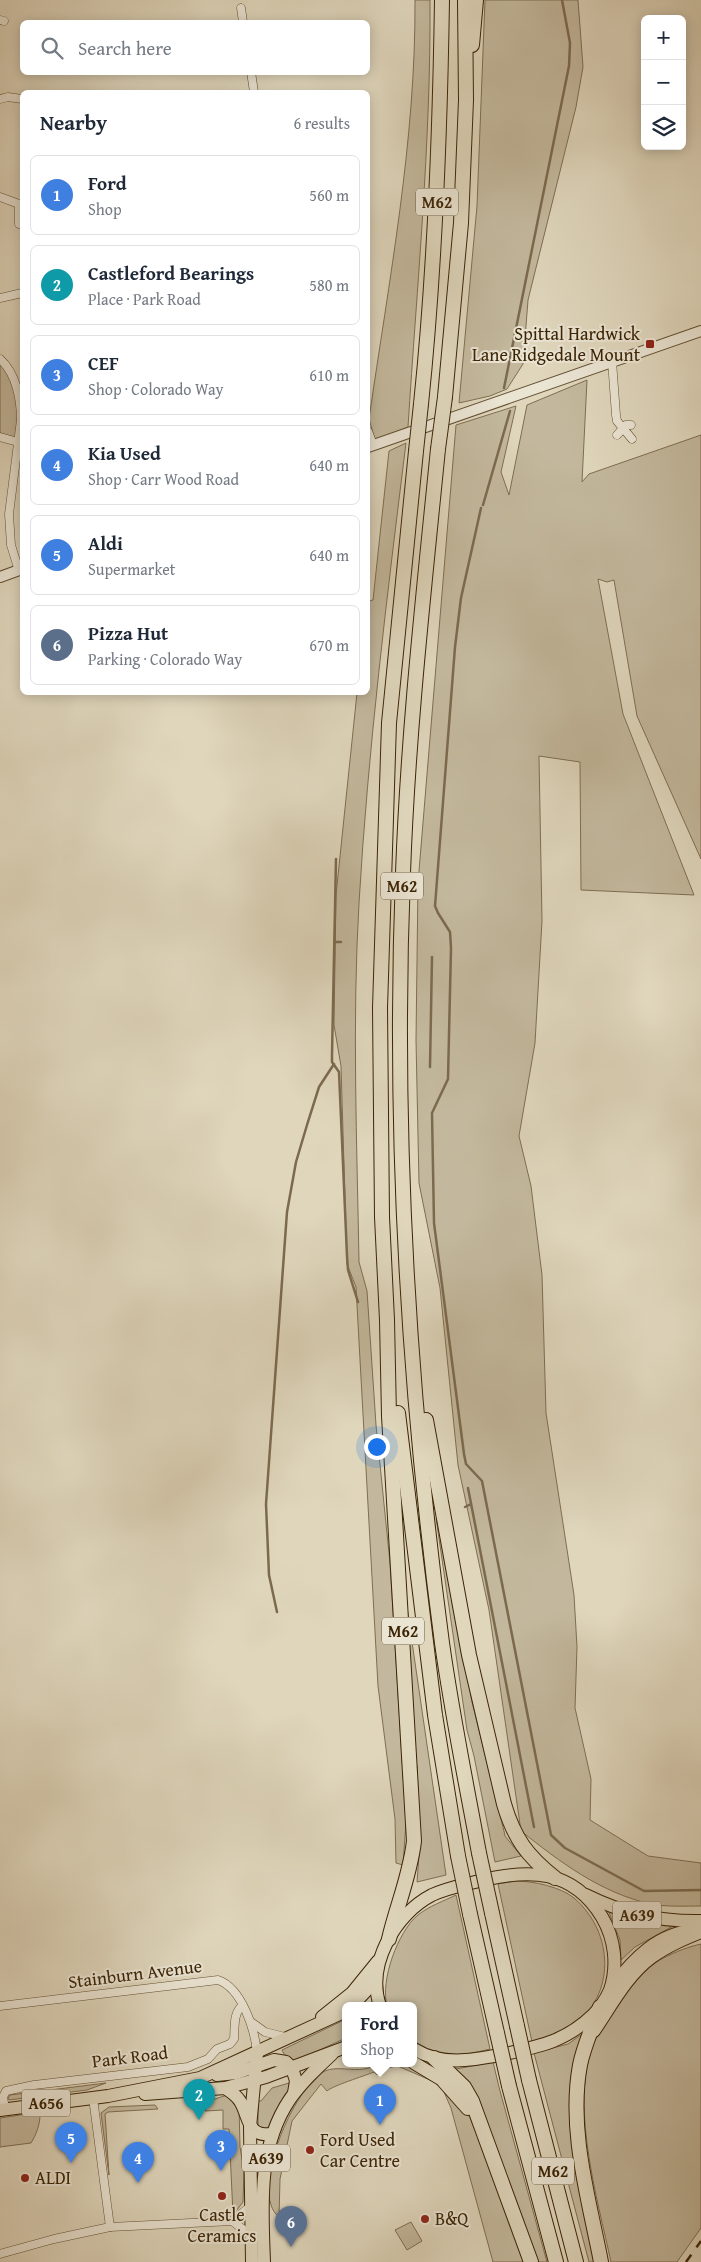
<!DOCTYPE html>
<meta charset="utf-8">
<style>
:root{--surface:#fff;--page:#f2f2f3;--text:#1f2937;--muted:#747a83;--line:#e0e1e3;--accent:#0f766e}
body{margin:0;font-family:"Gentium Book Plus",serif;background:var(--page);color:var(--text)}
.controls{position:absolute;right:15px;top:15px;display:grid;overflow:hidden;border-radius:8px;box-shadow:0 2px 12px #0003}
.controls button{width:45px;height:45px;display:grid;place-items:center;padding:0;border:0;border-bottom:1px solid var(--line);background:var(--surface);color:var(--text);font:25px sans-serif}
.you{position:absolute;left:376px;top:1446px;width:18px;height:18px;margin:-12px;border:4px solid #fff;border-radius:50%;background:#1a73e8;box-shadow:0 0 0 8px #1a73e833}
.badge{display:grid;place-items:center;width:32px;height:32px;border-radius:50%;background:var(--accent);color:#fff;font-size:16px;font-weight:700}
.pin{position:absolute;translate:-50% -41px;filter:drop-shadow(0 1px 2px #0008)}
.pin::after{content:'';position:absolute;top:26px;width:18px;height:15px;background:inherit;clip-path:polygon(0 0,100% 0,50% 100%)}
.popup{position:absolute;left:342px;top:2002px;width:75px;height:65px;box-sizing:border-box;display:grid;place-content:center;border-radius:8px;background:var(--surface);filter:drop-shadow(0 1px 4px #0005);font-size:16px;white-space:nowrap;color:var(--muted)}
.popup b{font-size:19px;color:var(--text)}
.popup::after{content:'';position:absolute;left:50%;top:100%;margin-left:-10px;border:10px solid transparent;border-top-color:var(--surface)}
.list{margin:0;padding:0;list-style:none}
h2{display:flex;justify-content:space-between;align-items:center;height:65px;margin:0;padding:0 20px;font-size:21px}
h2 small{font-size:16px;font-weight:400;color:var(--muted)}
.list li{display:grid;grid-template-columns:32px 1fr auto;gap:15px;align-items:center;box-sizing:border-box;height:80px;margin:0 10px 10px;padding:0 10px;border:1px solid var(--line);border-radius:8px}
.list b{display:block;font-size:19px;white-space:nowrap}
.list p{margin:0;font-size:16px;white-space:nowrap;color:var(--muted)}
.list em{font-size:16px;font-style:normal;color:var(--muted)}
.icon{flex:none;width:28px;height:28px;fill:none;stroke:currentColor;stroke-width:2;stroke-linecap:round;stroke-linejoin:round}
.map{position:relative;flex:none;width:701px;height:2262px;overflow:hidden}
.search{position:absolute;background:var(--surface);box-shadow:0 2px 12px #0003;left:20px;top:20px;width:350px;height:55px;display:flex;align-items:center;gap:12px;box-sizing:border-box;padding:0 18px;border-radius:8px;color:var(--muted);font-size:19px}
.panel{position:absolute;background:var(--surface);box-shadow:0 2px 12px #0003;left:20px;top:90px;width:350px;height:605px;border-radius:8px}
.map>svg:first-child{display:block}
</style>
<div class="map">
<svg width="701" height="2262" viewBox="0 0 701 2262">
<rect width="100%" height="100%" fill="#dfd6bc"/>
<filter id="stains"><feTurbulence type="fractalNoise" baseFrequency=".004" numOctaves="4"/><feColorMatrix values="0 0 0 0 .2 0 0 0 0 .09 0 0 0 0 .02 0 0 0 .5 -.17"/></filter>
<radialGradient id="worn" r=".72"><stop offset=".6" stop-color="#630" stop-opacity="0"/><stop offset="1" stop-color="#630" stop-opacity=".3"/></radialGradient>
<g fill="#c3b89d" stroke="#7f6e51">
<path d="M 415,0 L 430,0 C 431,143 417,284 408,427 L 375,440 L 369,419 C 389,280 416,140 415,0 Z"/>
<polygon points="485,0 578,0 583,67 576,107 528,300 523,364 507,389 490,396 459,403 477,206"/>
<polygon points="0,359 19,394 18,439 0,433"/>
<path d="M 587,380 L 582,482 L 589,474 L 701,435 L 701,859 L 637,716 L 614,580 L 607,582 L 598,579 L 623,714 L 694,895 L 581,890 L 580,762 L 539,756 L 542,921 L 535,1043 L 519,1136 L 531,1186 L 542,1275 L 546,1413 L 574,1595 L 577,1647 L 575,1708 L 591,1779 L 590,1820 L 648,1856 L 701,1863 L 701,1906 C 685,1906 666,1907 651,1904 C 601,1893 560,1862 521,1831 L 489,1610 L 458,1465 L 440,1288 L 419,1183 L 416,1040 L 418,883 L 456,425 L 516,406 L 501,472 L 509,495 L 527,405 Z"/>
<path d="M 406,443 C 387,596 368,749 359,903 C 352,1023 357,1143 359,1262 L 367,1291 L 376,1425 L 390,1563 L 406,1822 L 403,1865 L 396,1863 L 395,1819 L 378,1686 L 356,1287 L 347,1264 L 341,1066 L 334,1025 L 336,895 L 357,693 L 368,692 L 368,610 L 369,601 L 373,600 L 389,451 Z"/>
<polygon points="436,1518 438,1518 472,1702 504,1831 505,1836 521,1856 495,1862 474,1756 467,1730"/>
<polygon points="405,1594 446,1875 417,1882 420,1842 417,1765 415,1766"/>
<path d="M 516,1881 C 533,1881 561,1887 574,1898 C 614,1932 617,1996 571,2027 C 560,2034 545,2038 532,2042 L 498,1884 Z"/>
<path d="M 456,1895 L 490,2049 C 463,2056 437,2059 414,2042 L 414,2006 L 387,2006 C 380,1981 398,1931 418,1915 C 429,1906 444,1901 456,1895 Z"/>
<polygon points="608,1910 639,1922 675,1925 635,1947 621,1960 620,1940"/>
<path d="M 701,1944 L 701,2228 L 677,2262 L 611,2262 C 598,2201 568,2099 595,2040 C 601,2028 610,2016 618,2005 C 622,1997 626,1989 632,1982 C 646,1964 678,1949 701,1944 Z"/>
<polygon points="346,2019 346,2038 295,2061 284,2054 282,2050"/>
<polygon points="588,2030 575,2074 597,2262 589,2262 534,2053 568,2044"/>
<polygon points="493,2062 500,2091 547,2262 537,2262 479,2099 456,2069"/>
<path d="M 382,2064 L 396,2066 L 383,2069 L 377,2075 L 374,2072 C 364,2076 332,2086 327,2091 L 321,2084 L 292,2121 L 280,2179 L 279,2217 C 248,2193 294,2086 325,2071 C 336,2066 352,2071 364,2069 C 370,2068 376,2065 382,2064 Z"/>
<polygon points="393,2064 412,2064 437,2078 468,2113 492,2171 524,2262 493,2262 451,2108 444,2092 437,2083"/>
<polygon points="106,2083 87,2090 9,2100 8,2098 10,2095"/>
<polygon points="289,2083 289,2090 268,2129 258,2127 258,2101 261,2101 272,2088"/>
<polygon points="227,2095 239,2105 240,2147 244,2171 243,2202 233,2215 229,2129 223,2129 223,2110 205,2111 209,2101"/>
<polygon points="155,2105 158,2109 108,2112 105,2114 109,2175 101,2113 109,2107"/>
<path d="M 33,2113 L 40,2115 C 40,2125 36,2135 31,2143 L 0,2147 L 0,2118 Z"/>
<polygon points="411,2222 422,2241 407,2250 395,2230"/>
</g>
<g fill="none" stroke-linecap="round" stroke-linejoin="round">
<g stroke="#7c6a4e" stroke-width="2.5">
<polyline points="504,388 569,66 570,43 562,0"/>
<polyline points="483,505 510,411"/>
<polyline points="481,508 461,598 455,647 435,906 438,913 450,932 451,948 448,1079 432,1113 434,1223 464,1454 466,1464 482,1481 551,1835 565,1848 644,1891 701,1890"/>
<polyline points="336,859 332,1055 332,1062 339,1072 347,1256 348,1270 358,1302"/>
<polyline points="335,942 341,942"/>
<polyline points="430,1067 432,957"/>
<polyline points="468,1488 534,1827"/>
<polyline points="465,1507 471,1504"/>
<polyline points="277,1612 269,1575 266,1504 287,1212 296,1162 307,1125 319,1087 334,1064"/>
</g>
<g stroke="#645033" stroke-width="9">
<g id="minor">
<polyline points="241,8 243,22"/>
<polyline points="0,20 4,21"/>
<polyline points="251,72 254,92"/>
<polyline points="0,99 8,97 22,99"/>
<polyline points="0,197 19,204 22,203"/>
<polyline points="19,204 19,224"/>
<polyline points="0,298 22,293"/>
<path d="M 0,359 C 16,373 21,399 21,420 L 9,514 L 11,545 L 19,571"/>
<polyline points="612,361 616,415 617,421 632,439"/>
<polyline points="368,431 373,445"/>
<polyline points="617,435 626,425 631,425"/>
<polyline points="0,437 18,442"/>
<path d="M 0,2006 L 218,1980 C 242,1988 255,2030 257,2053"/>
<polyline points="251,2022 265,2032 285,2037"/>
<polyline points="93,2098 110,2227"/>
<path d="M 5,2109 L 3,2097 L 6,2091 L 34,2085 L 188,2067 L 208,2059 L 217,2049 L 230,2044 L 234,2039 C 235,2028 233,2013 242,2006"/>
<polyline points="232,2221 252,2236"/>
<polyline points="0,2254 54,2239 110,2227 232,2221 251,2206"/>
</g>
</g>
<g stroke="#645033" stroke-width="12">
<g id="tertiary">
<polyline points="368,447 701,331"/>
<polyline points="0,577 22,569"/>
</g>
</g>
<g stroke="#3b2405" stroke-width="14">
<g id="primary">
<path d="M 586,1895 C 622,1913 660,1922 701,1921"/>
<path d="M 612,1987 C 634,1958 658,1933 696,1930"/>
<polyline points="352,2006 366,1991 375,1975"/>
<path d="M 380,2006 C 366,1965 395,1914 432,1895 C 447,1888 463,1885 479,1881 C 528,1869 572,1868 602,1917 C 615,1939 618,1966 610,1990 C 606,1999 600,2008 593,2015 C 566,2041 541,2046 505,2054 C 474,2060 443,2067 414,2049"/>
<polyline points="322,2017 352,1993 378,1961"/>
<path d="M 594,2031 C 611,2006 627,1975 652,1957 C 667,1946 684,1939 701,1932"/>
<polyline points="414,2063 444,2081"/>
<polyline points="217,2075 236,2073 274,2060 286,2062 292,2068 296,2081 294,2093"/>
<path d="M 225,2088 C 230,2091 236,2095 240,2101 C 250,2117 246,2137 272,2134"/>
<polyline points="145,2094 225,2088 266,2077 346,2047"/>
<polyline points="0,2110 108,2096 200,2078 346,2011"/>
<polyline points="252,2262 250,2127 257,2053"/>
<path d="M 264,2262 C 262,2206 257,2148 290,2099 C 302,2082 317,2068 332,2054"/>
</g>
</g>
<g stroke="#3b2405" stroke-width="16">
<g id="motorway">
<polyline points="472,45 476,0"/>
<polyline points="445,397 461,223 466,100 465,0"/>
<path d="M 421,404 C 435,270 440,135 442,0"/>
<path d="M 438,449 C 424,590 408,731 403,873 C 393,1130 408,1388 442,1643 C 452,1714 466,1783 479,1853"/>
<polyline points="398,1413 435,1715 458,1856"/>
<path d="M 426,1420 L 469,1655 L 504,1804 C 514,1838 527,1856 555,1878"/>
<polyline points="492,1913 517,2026"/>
<polyline points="470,1914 497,2033"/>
<path d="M 389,1939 C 397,1905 410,1876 414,1841 L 389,1416 L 387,1320 L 382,1217 L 380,1008 L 389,723 L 416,451"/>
<path d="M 600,2007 C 593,2026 584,2045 580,2065 C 568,2130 589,2199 601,2262"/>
<polyline points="434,2058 464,2087 472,2101 531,2262"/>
<polyline points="529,2080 576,2262"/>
<polyline points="444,2081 468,2108"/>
<polyline points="509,2086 556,2262"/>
</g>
</g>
<use href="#minor" stroke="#eae4d3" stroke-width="8"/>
<use href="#tertiary" stroke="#eae4d3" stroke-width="10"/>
<use href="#primary" stroke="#dfd6bc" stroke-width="12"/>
<use href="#motorway" stroke="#dfd6bc" stroke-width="14"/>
<polyline stroke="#3b2405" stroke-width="2.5" stroke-dasharray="9 9" stroke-linecap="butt" points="686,2262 701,2241"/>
<g stroke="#3b2405" stroke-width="16" stroke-linecap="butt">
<g id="motorway-bridge">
<polyline points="438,449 445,397"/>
<polyline points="416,451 421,404"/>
<polyline points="479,1853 492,1913"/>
<polyline points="458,1856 470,1914"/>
<polyline points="517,2026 529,2080"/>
<polyline points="497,2033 509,2086"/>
</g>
</g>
<use href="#motorway-bridge" stroke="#dfd6bc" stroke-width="14"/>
</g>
<g fill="#8f2418" stroke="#eae4d3" stroke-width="2">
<rect x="645" y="339" width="10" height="10" rx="2.5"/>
<circle cx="310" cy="2150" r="5"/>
<circle cx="25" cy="2178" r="5"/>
<circle cx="222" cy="2196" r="5"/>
<circle cx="425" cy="2219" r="5"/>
</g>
<g text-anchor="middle" stroke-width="4" stroke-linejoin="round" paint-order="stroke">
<g fill="#eae4d3" stroke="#705e43" stroke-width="1">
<rect x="416" y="188.5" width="42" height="27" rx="4"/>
<rect x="381" y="872.5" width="42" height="27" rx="4"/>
<rect x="382" y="1617.5" width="42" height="27" rx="4"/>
<rect x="613" y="1901.5" width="48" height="27" rx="4"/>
<rect x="22" y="2089.5" width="48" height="27" rx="4"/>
<rect x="242" y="2144.5" width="48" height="27" rx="4"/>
<rect x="532" y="2157.5" width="42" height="27" rx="4"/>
</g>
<g font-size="16" font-weight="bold" fill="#3b2405">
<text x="437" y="208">M62</text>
<text x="402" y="892">M62</text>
<text x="403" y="1637">M62</text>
<text x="637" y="1921">A639</text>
<text x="46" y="2109">A656</text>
<text x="266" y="2164">A639</text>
<text x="553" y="2177">M62</text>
</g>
<g font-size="18" fill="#3b2405" stroke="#eae4d3" text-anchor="start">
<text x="640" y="340" text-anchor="end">Spittal Hardwick<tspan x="640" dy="21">Lane Ridgedale Mount</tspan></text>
<text x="320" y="2146">Ford Used<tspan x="320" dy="21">Car Centre</tspan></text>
<text x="35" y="2184">ALDI</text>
<text x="222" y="2221" text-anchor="middle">Castle<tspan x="222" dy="21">Ceramics</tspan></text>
<text x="435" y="2225">B&amp;Q</text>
</g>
<g font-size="18" fill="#3b2405" stroke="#eae4d3">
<text transform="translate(135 1974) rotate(-7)" y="6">Stainburn Avenue</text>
<text transform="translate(130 2057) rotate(-7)" y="6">Park Road</text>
</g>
</g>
<rect width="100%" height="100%" filter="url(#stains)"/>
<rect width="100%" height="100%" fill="url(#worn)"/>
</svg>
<div class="controls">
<button>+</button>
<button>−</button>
<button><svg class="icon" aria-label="layers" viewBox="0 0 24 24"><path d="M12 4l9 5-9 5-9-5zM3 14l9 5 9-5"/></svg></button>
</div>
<div class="you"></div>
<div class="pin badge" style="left:380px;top:2125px;background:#3f7fe0">1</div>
<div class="popup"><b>Ford</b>Shop</div>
<div class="pin badge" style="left:199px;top:2120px;background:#0f9aa8">2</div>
<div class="pin badge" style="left:221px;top:2171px;background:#3f7fe0">3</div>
<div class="pin badge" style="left:138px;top:2183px;background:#3f7fe0">4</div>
<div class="pin badge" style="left:71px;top:2163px;background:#3f7fe0">5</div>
<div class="pin badge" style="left:291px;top:2247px;background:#5c6f8a">6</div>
<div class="search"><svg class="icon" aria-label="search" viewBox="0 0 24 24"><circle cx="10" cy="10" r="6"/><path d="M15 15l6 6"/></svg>Search here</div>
<section class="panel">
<h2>Nearby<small>6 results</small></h2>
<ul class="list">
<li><span class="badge" style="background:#3f7fe0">1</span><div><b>Ford</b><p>Shop</p></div><em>560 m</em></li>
<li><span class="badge" style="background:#0f9aa8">2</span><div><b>Castleford Bearings</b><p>Place · Park Road</p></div><em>580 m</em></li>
<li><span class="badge" style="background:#3f7fe0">3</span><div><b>CEF</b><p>Shop · Colorado Way</p></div><em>610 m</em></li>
<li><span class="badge" style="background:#3f7fe0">4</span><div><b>Kia Used</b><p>Shop · Carr Wood Road</p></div><em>640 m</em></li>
<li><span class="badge" style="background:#3f7fe0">5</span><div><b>Aldi</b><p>Supermarket</p></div><em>640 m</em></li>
<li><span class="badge" style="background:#5c6f8a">6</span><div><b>Pizza Hut</b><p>Parking · Colorado Way</p></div><em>670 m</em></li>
</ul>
</section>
</div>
